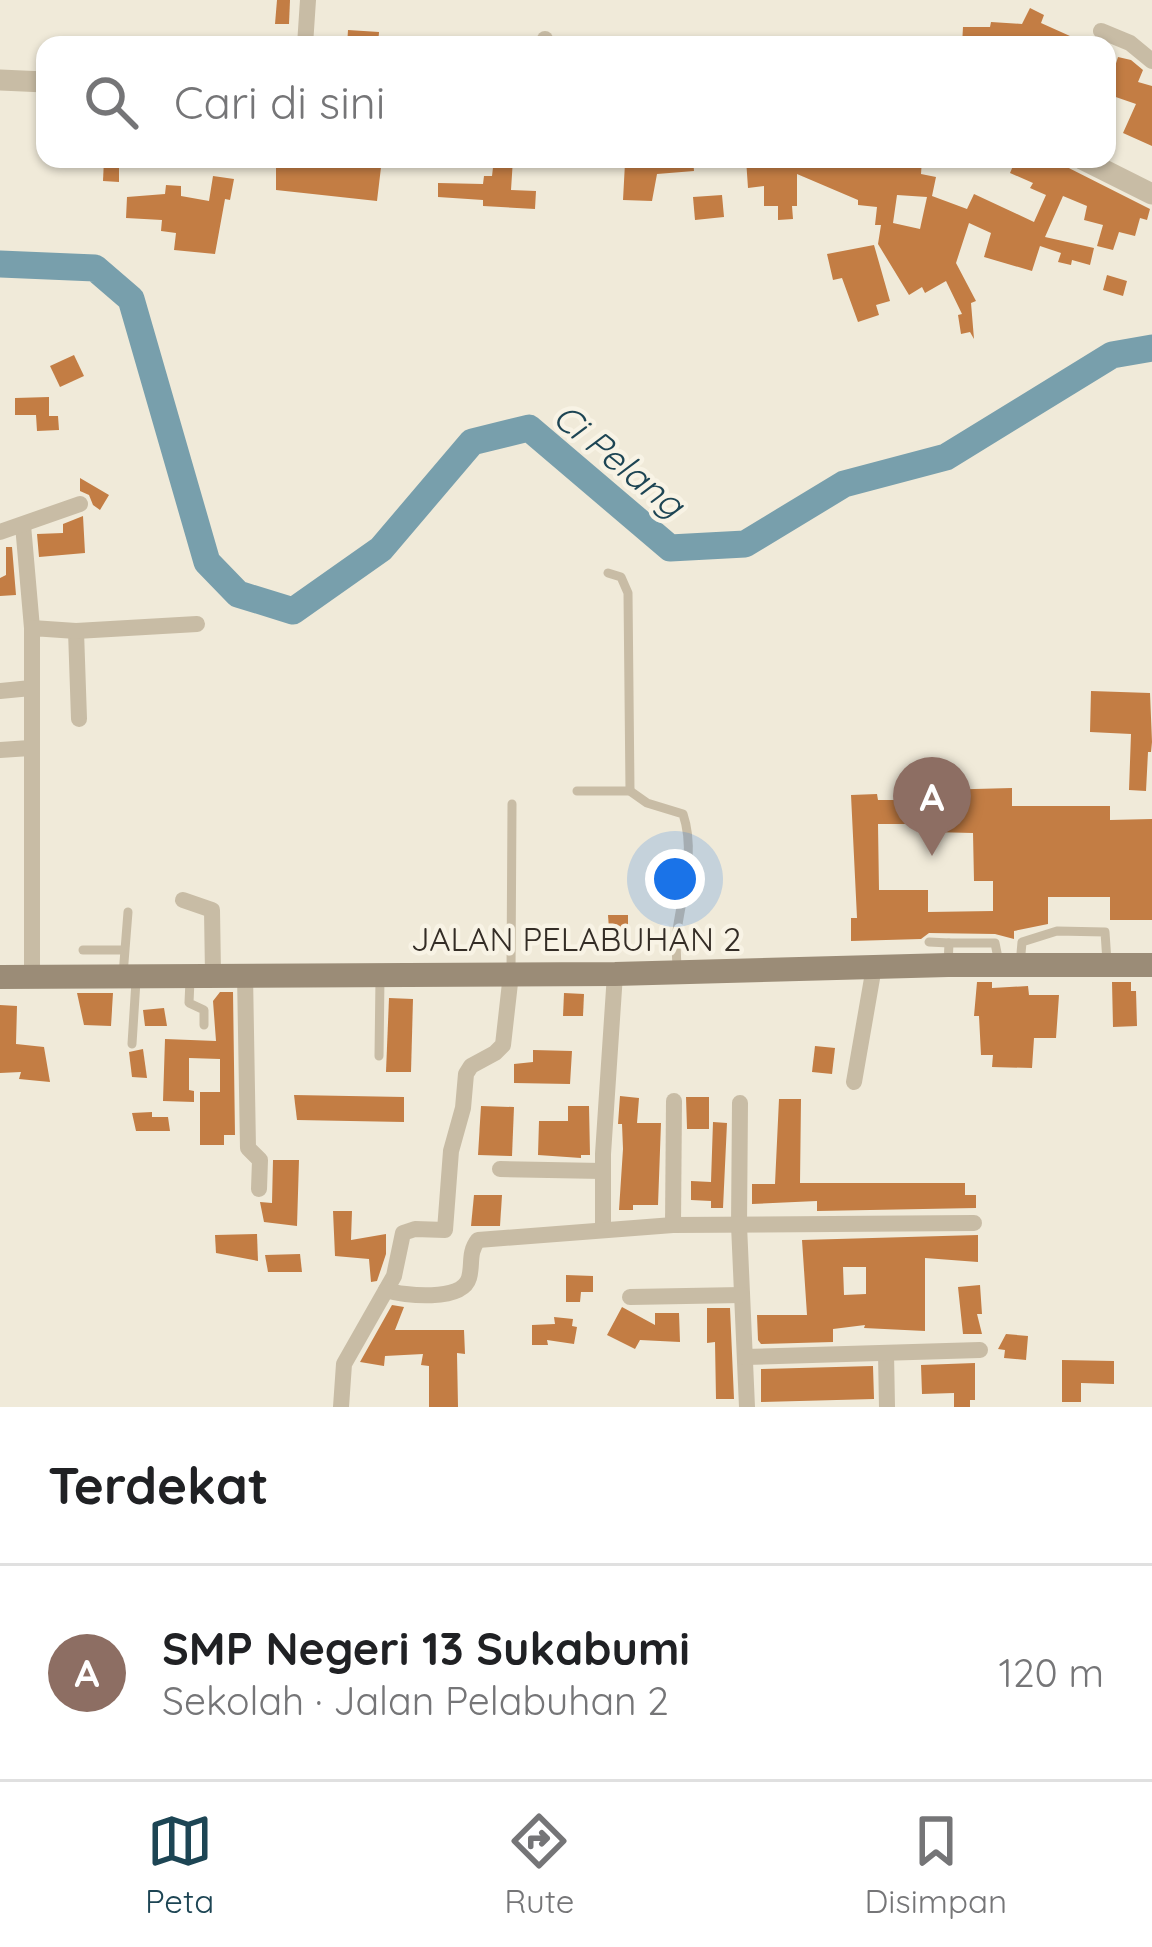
<!DOCTYPE html>
<html lang="id">
<meta charset="utf-8">
<style>
:root{--surface:#fff;--page:#f6f6f6;--text:#202124;--muted:#757577;--line:#e0e0e0;--accent:#1d4554}
body{margin:0;font-family:Quicksand,sans-serif;background:var(--page);color:var(--text)}
.you{position:absolute;left:675px;top:879px;width:42px;height:42px;margin:-30px;border:9px solid #fff;border-radius:50%;background:#1a73e8;box-shadow:0 0 0 18px #1a73e833}
.badge{display:grid;place-items:center;width:78px;height:78px;border-radius:50%;background:var(--accent);color:#fff;font-size:39px;font-weight:700}
.pin{position:absolute;translate:-50% -99px;filter:drop-shadow(0 3px 6px #0008)}
.pin::after{content:'';position:absolute;top:63px;width:42px;height:36px;background:inherit;clip-path:polygon(0 0,100% 0,50% 100%)}
.list{margin:0;padding:0;list-style:none}
h2{display:flex;justify-content:space-between;align-items:center;height:156px;margin:0;padding:0 48px;font-size:51px}
h2 small{font-size:39px;font-weight:400;color:var(--muted)}
.list li{display:grid;grid-template-columns:78px 1fr auto;gap:36px;align-items:center;box-sizing:border-box;height:216px;padding:0 48px;border-top:3px solid var(--line)}
.list b{display:block;font-size:45px;white-space:nowrap}
.list p{margin:0;font-size:39px;white-space:nowrap;color:var(--muted)}
.list em{font-size:39px;font-style:normal;color:var(--muted)}
.icon{flex:none;width:66px;height:66px;fill:none;stroke:currentColor;stroke-width:2;stroke-linecap:round;stroke-linejoin:round}
.map{position:relative;flex:none;width:1152px;height:1407px;overflow:hidden}
.search{position:absolute;background:var(--surface);box-shadow:0 3px 9px #0004;left:36px;right:36px;top:36px;height:132px;display:flex;align-items:center;gap:30px;box-sizing:border-box;padding:0 42px;border-radius:24px;color:var(--muted);font-size:45px}
.sheet{height:372px;background:var(--surface)}
nav{display:flex;justify-content:space-around;align-items:center;box-sizing:border-box;height:168px;border-top:3px solid var(--line);background:var(--surface);font-size:33px;color:var(--muted)}
nav a{display:grid;justify-items:center;gap:6px}
nav .on{color:var(--accent)}
.map>svg:first-child{display:block}
</style>
<div class="map">
<svg width="1152" height="1407" viewBox="0 0 1152 1407">
<rect width="100%" height="100%" fill="#f0ead9"/>
<g fill="none" stroke-linecap="round" stroke-linejoin="round">
<polyline stroke="#789fac" stroke-width="27" points="0,264 95,268 131,299 207,562 238,594 293,611 381,549 472,442 529,428 670,548 745,544 844,484 946,457 1112,355 1152,348"/>
</g>
<g fill="#c37d44" fill-rule="evenodd">
<polygon points="277,0 290,0 289,24 275,24"/>
<polygon points="1030,8 1044,15 1041,23 1090,45 962,45 963,27 990,27 991,22 1022,24"/>
<polygon points="348,30 379,32 378,45 347,45"/>
<polygon points="1118,57 1131,60 1143,70 1138,82 1152,86 1152,146 1123,133 1136,104 1107,94 1107,75 1112,76"/>
<polygon points="104,159 119,159 119,182 103,181"/>
<polygon points="276,159 352,163 353,159 382,159 377,201 276,190"/>
<polygon points="494,159 513,159 511,190 536,191 535,209 483,206 483,200 438,197 438,183 483,184 484,176 492,176"/>
<polygon points="647,159 693,159 694,171 657,174 652,201 623,200 625,163 645,165"/>
<path d="M 746,159 L 922,159 L 921,174 L 936,177 L 932,196 L 967,209 L 974,194 L 1034,222 L 1046,195 L 1030,188 L 1033,183 L 1010,173 L 1016,159 L 1051,159 L 1150,209 L 1147,220 L 1140,218 L 1135,236 L 1119,232 L 1113,250 L 1097,246 L 1103,225 L 1084,220 L 1087,206 L 1063,196 L 1045,237 L 1094,248 L 1090,265 L 1072,260 L 1071,265 L 1058,262 L 1061,253 L 1040,246 L 1032,271 L 984,257 L 991,233 L 969,223 L 956,263 L 976,301 L 971,303 L 974,339 L 970,332 L 961,334 L 958,315 L 962,314 L 946,281 L 925,293 L 922,287 L 909,295 L 878,244 L 881,225 L 875,225 L 877,207 L 858,205 L 858,200 L 797,174 L 797,206 L 792,206 L 793,219 L 778,220 L 778,206 L 764,206 L 764,186 L 748,188 ZM 897,195 L 927,197 L 920,229 L 893,223 Z"/>
<polygon points="213,176 234,179 230,200 225,199 215,254 174,250 176,233 161,231 162,220 126,218 127,197 165,194 166,185 181,186 181,196 209,201"/>
<polygon points="722,195 724,217 695,220 693,197"/>
<polygon points="874,245 890,301 876,305 879,315 858,322 842,278 833,280 827,254"/>
<polygon points="1107,275 1127,281 1123,296 1103,290"/>
<polygon points="74,355 84,376 60,387 50,366"/>
<polygon points="49,397 49,416 58,416 59,430 37,431 36,415 15,415 15,398"/>
<polygon points="80,478 109,495 100,510 93,505 89,495 80,491"/>
<polygon points="83,516 85,553 39,557 37,534 63,533 63,524"/>
<polygon points="6,547 12,547 16,595 0,596 0,578 6,575"/>
<polygon points="1091,691 1150,693 1152,742 1151,752 1148,752 1146,791 1129,790 1131,734 1090,732"/>
<path d="M 1012,788 L 1012,806 L 1110,806 L 1110,820 L 1152,819 L 1152,920 L 1110,920 L 1110,897 L 1048,897 L 1048,924 L 1014,931 L 1014,939 L 995,934 L 929,933 L 921,939 L 851,941 L 851,918 L 857,918 L 851,795 L 877,794 L 878,800 L 937,800 L 937,790 ZM 878,824 L 932,824 L 932,832 L 973,833 L 974,881 L 993,881 L 993,911 L 928,912 L 928,890 L 879,890 Z"/>
<polygon points="608,915 628,915 628,928 609,929"/>
<polygon points="977,982 992,982 992,988 1028,986 1029,995 1059,995 1056,1038 1034,1038 1032,1068 992,1067 993,1055 981,1055 979,1016 974,1016"/>
<polygon points="1112,982 1131,982 1131,991 1136,991 1137,1026 1113,1027"/>
<polygon points="220,992 233,992 235,1135 224,1135 224,1145 200,1145 200,1092 220,1092 220,1059 189,1058 189,1090 194,1091 194,1102 163,1101 165,1039 216,1041 213,1001"/>
<polygon points="77,993 113,993 111,1026 84,1025"/>
<polygon points="564,993 584,994 583,1016 563,1016"/>
<polygon points="389,998 413,999 411,1072 386,1072"/>
<polygon points="0,1005 17,1006 16,1044 44,1047 50,1082 19,1079 21,1072 0,1073"/>
<polygon points="164,1008 167,1026 145,1026 143,1010"/>
<polygon points="815,1046 835,1048 832,1074 812,1072"/>
<polygon points="143,1049 147,1078 132,1077 129,1052"/>
<polygon points="533,1050 572,1051 570,1084 514,1083 514,1064 533,1062"/>
<polygon points="294,1095 404,1097 404,1122 297,1120"/>
<polygon points="620,1096 639,1098 637,1123 661,1123 658,1205 633,1205 633,1210 619,1210 623,1149 622,1124 618,1124"/>
<polygon points="686,1097 709,1097 709,1129 687,1129"/>
<polygon points="779,1099 801,1099 800,1183 965,1183 965,1195 976,1195 976,1208 817,1211 817,1201 752,1204 752,1184 775,1184"/>
<polygon points="481,1106 514,1107 512,1156 478,1155"/>
<polygon points="568,1106 589,1106 590,1155 581,1155 581,1158 538,1155 539,1121 568,1121"/>
<polygon points="152,1112 152,1117 168,1117 170,1131 136,1131 132,1113"/>
<polygon points="713,1122 727,1123 723,1208 711,1208 711,1201 691,1200 691,1181 711,1182"/>
<polygon points="273,1160 299,1160 297,1226 264,1222 260,1202 272,1203"/>
<polygon points="474,1195 502,1195 500,1226 471,1226"/>
<polygon points="333,1211 352,1211 351,1240 386,1234 386,1254 377,1281 371,1282 369,1259 335,1256"/>
<polygon points="257,1234 258,1261 216,1253 215,1235"/>
<path d="M 978,1235 L 978,1262 L 925,1258 L 925,1331 L 864,1328 L 865,1325 L 833,1329 L 833,1342 L 761,1344 L 758,1340 L 757,1315 L 807,1315 L 802,1240 ZM 843,1267 L 866,1267 L 866,1294 L 844,1295 Z"/>
<polygon points="300,1254 302,1272 268,1272 265,1255"/>
<polygon points="566,1275 593,1276 593,1292 581,1292 580,1302 566,1302"/>
<polygon points="980,1285 982,1314 977,1314 982,1334 963,1334 958,1287"/>
<polygon points="392,1305 404,1307 395,1330 464,1330 465,1354 457,1353 458,1407 429,1407 429,1366 421,1365 423,1354 385,1356 384,1366 360,1362"/>
<polygon points="622,1307 655,1325 655,1313 679,1313 680,1342 640,1340 635,1349 607,1335"/>
<polygon points="707,1308 730,1308 734,1399 716,1399 715,1342 707,1343"/>
<polygon points="554,1317 573,1319 572,1326 577,1327 574,1344 547,1340 548,1345 532,1345 532,1325 555,1324"/>
<polygon points="1006,1334 1028,1336 1026,1360 1004,1358 1005,1350 998,1349"/>
<polygon points="1062,1360 1114,1361 1114,1384 1081,1383 1081,1402 1062,1402"/>
<polygon points="975,1363 975,1400 970,1400 970,1407 954,1407 954,1393 922,1394 921,1365"/>
<polygon points="873,1366 874,1399 761,1402 761,1369"/>
</g>
<g fill="none" stroke-linecap="round" stroke-linejoin="round">
<g stroke="#c8bca5" stroke-width="9">
<polyline points="608,573 621,577 628,593 630,791"/>
<path d="M 577,791 L 630,791 L 647,803 L 683,814 C 696,852 682,894 677,931 C 675,944 677,958 677,971"/>
<polyline points="929,942 949,943"/>
<polyline points="83,950 123,950"/>
<polyline points="948,965 949,943 995,943 999,963"/>
<polyline points="1020,965 1022,942 1057,931 1105,932 1107,962"/>
<polyline points="511,972 512,804"/>
<polyline points="123,975 128,912"/>
<polyline points="190,980 189,1003 204,1010 204,1025"/>
<polyline points="132,1044 136,981"/>
<polyline points="379,1056 380,978"/>
</g>
<g stroke="#c8bca5" stroke-width="16">
<polyline points="1101,31 1130,43 1152,61"/>
<polyline points="305,45 308,0"/>
<polyline points="545,45 545,39"/>
<polyline points="23,525 32,628"/>
<polyline points="0,532 80,504"/>
<polyline points="76,631 79,719"/>
<polyline points="0,691 31,688"/>
<polyline points="0,750 30,748"/>
<polyline points="183,900 212,910 213,974"/>
<polyline points="245,974 248,1148 260,1160 259,1189"/>
<polyline points="32,977 32,628 76,631 197,624"/>
<polyline points="854,1082 874,967"/>
<polyline points="740,1103 739,1225 747,1407"/>
<polyline points="500,1169 602,1171"/>
<polyline points="673,1225 674,1101"/>
<polyline points="603,1230 603,1154 615,974"/>
<path d="M 386,1290 C 404,1296 462,1302 469,1278 C 473,1264 468,1253 478,1240 L 673,1225 L 974,1223"/>
<polyline points="630,1297 742,1295"/>
<polyline points="886,1353 887,1407"/>
<polyline points="745,1357 980,1350"/>
<polyline points="341,1407 344,1364 394,1276 403,1233 415,1229 445,1230 451,1151 463,1108 466,1074 471,1066 495,1053 503,1045 511,974"/>
</g>
<g stroke="#c8bca5" stroke-width="21">
<polyline points="0,80 45,82"/>
<polyline points="1082,159 1152,194"/>
</g>
<polyline stroke="#9b8c77" stroke-width="24" points="0,977 615,974 948,965 1152,965"/>
</g>
<g text-anchor="middle" stroke-width="9" stroke-linejoin="round" paint-order="stroke">
<g font-size="33" fill="#342d26" stroke="#f8f3e5">
<text x="576" y="951">JALAN PELABUHAN 2</text>
</g>
<g font-size="36" font-style="italic" fill="#1d4554" stroke="#f8f3e5">
<text transform="translate(619 460) rotate(39)" y="13">Ci Pelang</text>
</g>
</g>
</svg>
<div class="you"></div>
<div class="pin badge" style="left:932px;top:856px;background:#8d6e63">A</div>
<div class="search"><svg class="icon" aria-label="search" viewBox="0 0 24 24"><circle cx="10" cy="10" r="6"/><path d="M15 15l6 6"/></svg>Cari di sini</div>
</div>
<section class="sheet">
<h2>Terdekat<small></small></h2>
<ul class="list">
<li><span class="badge" style="background:#8d6e63">A</span><div><b>SMP Negeri 13 Sukabumi</b><p>Sekolah · Jalan Pelabuhan 2</p></div><em>120 m</em></li>
</ul>
</section>
<nav>
<a class="on"><svg class="icon" aria-label="map" viewBox="0 0 24 24"><path d="M3 6l6-2 6 2 6-2v14l-6 2-6-2-6 2zM9 4v14M15 6v14"/></svg>Peta</a>
<a><svg class="icon" aria-label="directions" viewBox="0 0 24 24"><path d="M12 3l9 9-9 9-9-9zM9 14v-3h6M13 9l2 2-2 2"/></svg>Rute</a>
<a><svg class="icon" aria-label="saved" viewBox="0 0 24 24"><path d="M7 4h10v16l-5-4-5 4z"/></svg>Disimpan</a>
</nav>
